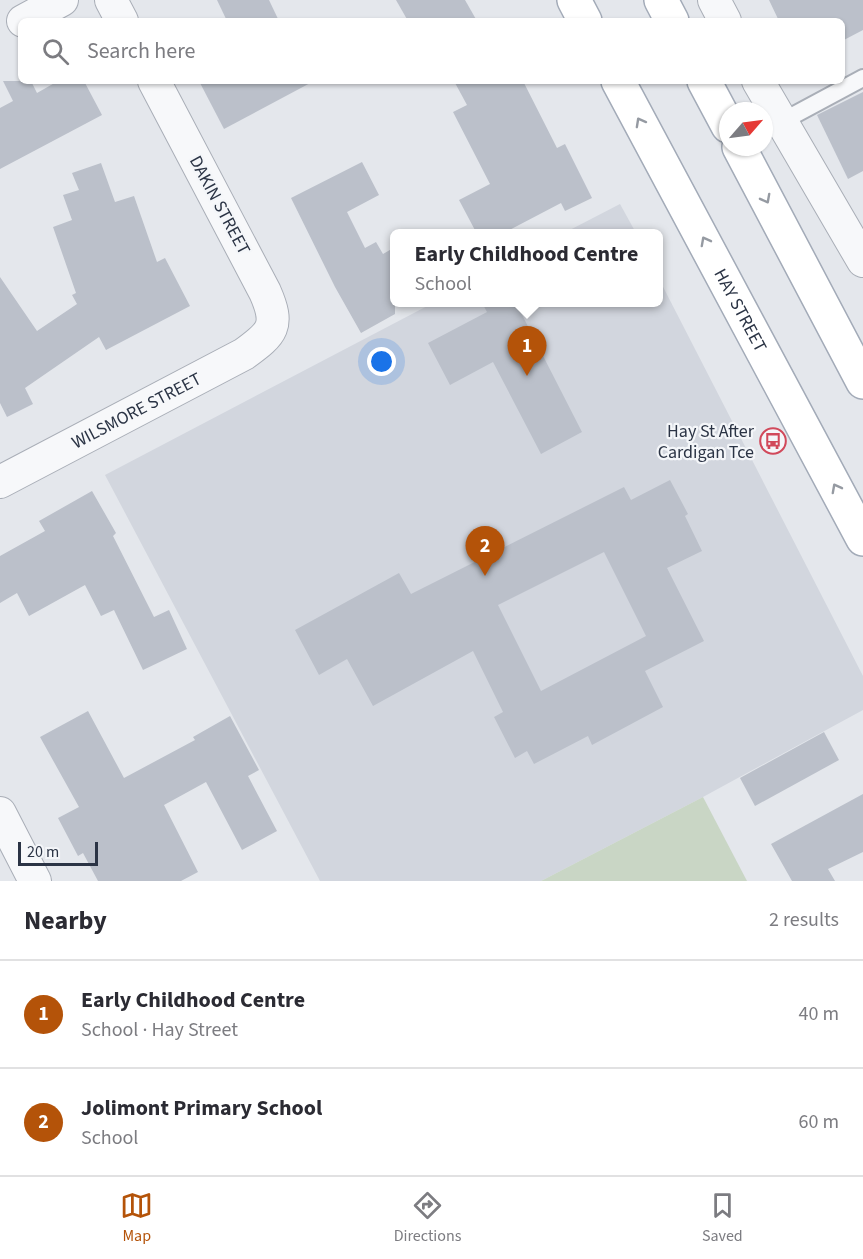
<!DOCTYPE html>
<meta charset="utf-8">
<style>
:root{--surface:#fff;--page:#f7f7f7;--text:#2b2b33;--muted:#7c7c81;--line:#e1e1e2;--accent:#b45309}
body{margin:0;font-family:"Source Sans 3",sans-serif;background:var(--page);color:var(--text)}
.compass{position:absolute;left:719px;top:102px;width:54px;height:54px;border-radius:50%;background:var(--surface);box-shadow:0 2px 4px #0004;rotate:62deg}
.scale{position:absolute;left:18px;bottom:15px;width:80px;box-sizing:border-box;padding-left:6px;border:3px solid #2b3445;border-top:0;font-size:16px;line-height:21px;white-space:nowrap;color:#2b3445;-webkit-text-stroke:4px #f4f6f9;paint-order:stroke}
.you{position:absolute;left:382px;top:362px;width:21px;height:21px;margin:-15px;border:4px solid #fff;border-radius:50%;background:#1a73e8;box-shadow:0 0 0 9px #1a73e833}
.badge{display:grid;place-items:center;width:39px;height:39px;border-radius:50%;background:var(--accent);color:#fff;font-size:20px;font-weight:700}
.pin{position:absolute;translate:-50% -50px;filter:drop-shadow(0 2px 3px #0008)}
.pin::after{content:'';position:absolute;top:32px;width:21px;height:18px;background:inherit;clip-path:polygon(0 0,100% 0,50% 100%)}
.popup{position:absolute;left:390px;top:229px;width:273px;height:78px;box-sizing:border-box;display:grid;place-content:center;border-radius:9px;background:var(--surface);filter:drop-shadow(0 2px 4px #0005);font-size:20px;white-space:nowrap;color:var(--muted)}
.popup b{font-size:22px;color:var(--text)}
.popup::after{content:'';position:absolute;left:50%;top:100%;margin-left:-12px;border:12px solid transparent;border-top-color:var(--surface)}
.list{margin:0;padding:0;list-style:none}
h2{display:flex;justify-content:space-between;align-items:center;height:78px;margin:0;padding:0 24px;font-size:26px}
h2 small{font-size:20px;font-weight:400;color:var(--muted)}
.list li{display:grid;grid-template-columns:39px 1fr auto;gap:18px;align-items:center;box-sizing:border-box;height:108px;padding:0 24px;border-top:2px solid var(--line)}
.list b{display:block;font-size:22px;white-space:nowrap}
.list p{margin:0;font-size:20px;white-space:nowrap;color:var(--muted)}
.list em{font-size:20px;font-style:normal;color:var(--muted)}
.icon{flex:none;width:33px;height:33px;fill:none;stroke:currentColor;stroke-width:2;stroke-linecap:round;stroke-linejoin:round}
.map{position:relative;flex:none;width:863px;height:881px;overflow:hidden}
.search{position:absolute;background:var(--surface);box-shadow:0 2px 4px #0004;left:18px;right:18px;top:18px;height:66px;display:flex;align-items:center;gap:15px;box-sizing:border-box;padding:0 21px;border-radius:9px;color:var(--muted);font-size:22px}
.sheet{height:294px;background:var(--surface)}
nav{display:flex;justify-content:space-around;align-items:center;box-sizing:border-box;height:84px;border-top:2px solid var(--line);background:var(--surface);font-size:16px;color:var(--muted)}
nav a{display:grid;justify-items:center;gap:3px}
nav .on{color:var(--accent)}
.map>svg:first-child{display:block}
</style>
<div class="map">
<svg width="863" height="881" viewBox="0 0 863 881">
<rect width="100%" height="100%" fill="#e4e7ec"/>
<g fill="#d2d6de">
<polygon points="620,204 636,233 564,233"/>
<polygon points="659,279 863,676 863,710 703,797 541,881 320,881 105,475 433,303 659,302"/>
</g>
<polygon fill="#c9d6c5" points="703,797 747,881 541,881"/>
<g fill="#bbc0ca" fill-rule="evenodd">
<polygon points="217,0 269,0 279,21 227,21"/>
<polygon points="396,0 465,0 477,21 408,21"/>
<polygon points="769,0 863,0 863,30 842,41 842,21 779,21"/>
<polygon points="3,81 31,81 37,93 58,81 84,81 102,115 0,169 0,108 13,101"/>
<polygon points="199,81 314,81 224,129"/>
<polygon points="454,81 523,81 557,148 565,144 592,198 565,211 561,203 502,234 477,234 459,200 490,184 453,112 467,105"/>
<polygon points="863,92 863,171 848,179 817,115"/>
<polygon points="362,162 379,195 347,212 365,248 376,242 383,254 395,247 395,314 361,333 335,287 291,198"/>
<polygon points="101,163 115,202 134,196 157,262 165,258 190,306 106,350 99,337 25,388 33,404 7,417 0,403 0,277 37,331 77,304 72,295 76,293 53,227 72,220 63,195 79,190 72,173"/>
<polygon points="482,303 516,303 582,432 541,454 493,362 450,385 428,343 487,312"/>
<path d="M 670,480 L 688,514 L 685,516 L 702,551 L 667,568 L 704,641 L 645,671 L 663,707 L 592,745 L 588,736 L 534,764 L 527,751 L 515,758 L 494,717 L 503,712 L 473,651 L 373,706 L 347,659 L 319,675 L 295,630 L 399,573 L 411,594 L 624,487 L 631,500 ZM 604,552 L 646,636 L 541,691 L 498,605 Z"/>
<polygon points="92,491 116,533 113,536 154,617 169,610 187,649 143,670 114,610 101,616 85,585 29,616 17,593 0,603 0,556 45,531 39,521"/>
<polygon points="88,711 124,778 195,740 193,737 230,716 259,770 248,776 277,831 242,850 206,782 164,805 198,872 181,881 98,881 83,853 78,856 58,818 79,807 40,737"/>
<polygon points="824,732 839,760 755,806 740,778"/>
<polygon points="863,794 863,852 828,869 835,881 792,881 771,844"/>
</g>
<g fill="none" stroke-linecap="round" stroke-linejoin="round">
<g stroke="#a9aeb7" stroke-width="20">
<polyline id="lane" points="781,122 863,78"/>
</g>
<g stroke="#a9aeb7" stroke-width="34">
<g id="street">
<polyline points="111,0 122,21"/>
<polyline points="714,0 725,21"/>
<polyline points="23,21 62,0"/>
<polyline points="758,81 863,261"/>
<path id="s1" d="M 0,482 L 244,354 C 273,333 280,326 265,292 L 154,81"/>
<polyline points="0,813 35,881"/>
</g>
</g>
<g stroke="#a3abb8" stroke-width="36">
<g id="primary">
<polyline points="574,0 585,21"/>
<polyline points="661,0 672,21"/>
<path id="s2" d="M 618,81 L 863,539"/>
<polyline points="704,81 728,126"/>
<polyline points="739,147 863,382"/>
</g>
</g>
<use href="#lane" stroke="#f7f8fa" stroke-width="16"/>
<use href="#street" stroke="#f7f8fa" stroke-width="32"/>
<use href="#primary" stroke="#fff" stroke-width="33"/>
</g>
<defs><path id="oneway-chevron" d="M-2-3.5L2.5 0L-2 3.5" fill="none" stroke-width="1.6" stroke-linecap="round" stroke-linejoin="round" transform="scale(1.5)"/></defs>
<g stroke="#959aa2">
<use href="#oneway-chevron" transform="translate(640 122) rotate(-119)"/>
<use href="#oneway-chevron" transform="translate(766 199) rotate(62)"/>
<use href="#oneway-chevron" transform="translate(705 241) rotate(-118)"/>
<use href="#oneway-chevron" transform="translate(836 488) rotate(-118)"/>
</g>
<defs>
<g id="bus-ring" transform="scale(1.35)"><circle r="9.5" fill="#f4f6f9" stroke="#d1495b" stroke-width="1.5"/><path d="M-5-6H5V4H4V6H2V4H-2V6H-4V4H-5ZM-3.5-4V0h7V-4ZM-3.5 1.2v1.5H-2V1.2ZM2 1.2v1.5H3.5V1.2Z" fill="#d1495b"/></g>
</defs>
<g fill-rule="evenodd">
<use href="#bus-ring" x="773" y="441"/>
</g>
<g text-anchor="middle" stroke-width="4.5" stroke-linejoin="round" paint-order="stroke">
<g font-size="18" fill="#2b3445" stroke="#f4f6f9">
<text transform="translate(220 205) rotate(62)" y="6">DAKIN STREET</text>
<text dy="6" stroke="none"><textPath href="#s2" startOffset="260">HAY STREET</textPath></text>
<text dy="6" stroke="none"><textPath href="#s1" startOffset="154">WILSMORE STREET</textPath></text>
</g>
<g font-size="18" fill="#2b3445" stroke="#f4f6f9" text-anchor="end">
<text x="754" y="437">Hay St After<tspan x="754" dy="21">Cardigan Tce</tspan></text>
</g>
</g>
</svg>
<svg class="compass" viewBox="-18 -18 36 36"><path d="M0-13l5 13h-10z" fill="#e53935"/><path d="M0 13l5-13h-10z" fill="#7c7c81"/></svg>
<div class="scale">20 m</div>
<div class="you"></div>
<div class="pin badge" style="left:527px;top:376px">1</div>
<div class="popup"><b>Early Childhood Centre</b>School</div>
<div class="pin badge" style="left:485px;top:576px">2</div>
<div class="search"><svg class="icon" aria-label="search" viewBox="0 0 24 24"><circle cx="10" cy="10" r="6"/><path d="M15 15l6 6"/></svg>Search here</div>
</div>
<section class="sheet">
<h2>Nearby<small>2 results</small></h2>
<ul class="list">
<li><span class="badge">1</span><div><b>Early Childhood Centre</b><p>School · Hay Street</p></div><em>40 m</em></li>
<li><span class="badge">2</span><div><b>Jolimont Primary School</b><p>School</p></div><em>60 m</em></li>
</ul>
</section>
<nav>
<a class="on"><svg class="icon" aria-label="map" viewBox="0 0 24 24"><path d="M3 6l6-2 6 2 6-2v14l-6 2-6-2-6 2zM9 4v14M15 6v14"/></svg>Map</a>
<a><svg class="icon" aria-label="directions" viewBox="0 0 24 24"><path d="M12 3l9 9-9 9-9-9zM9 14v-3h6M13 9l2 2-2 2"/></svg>Directions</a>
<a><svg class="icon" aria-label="saved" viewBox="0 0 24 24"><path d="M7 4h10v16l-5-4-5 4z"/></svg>Saved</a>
</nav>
